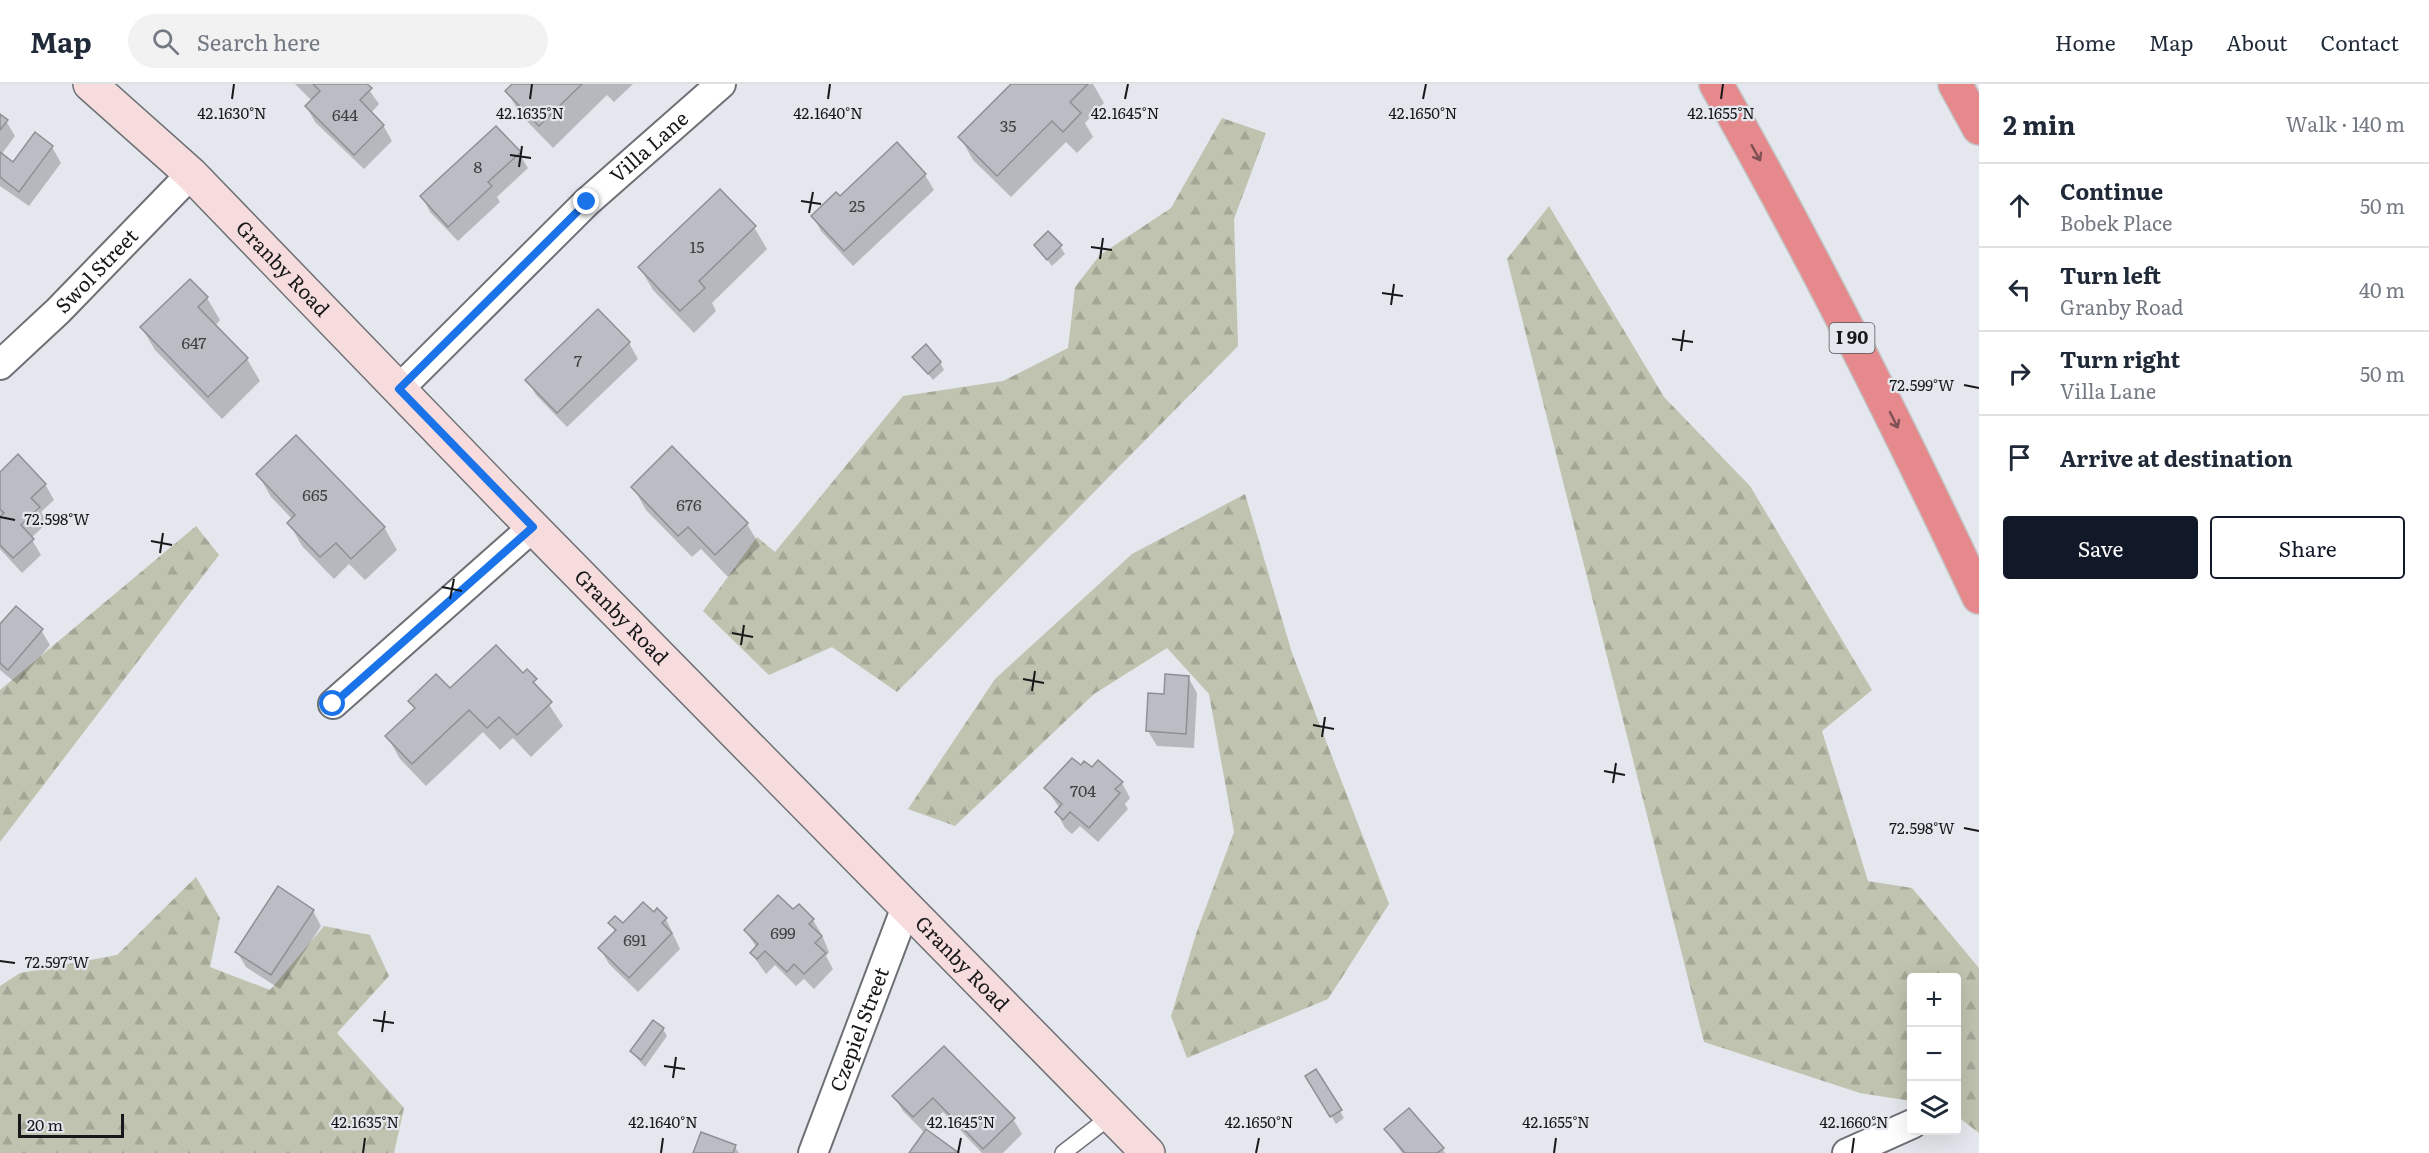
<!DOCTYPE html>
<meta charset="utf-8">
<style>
:root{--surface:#fff;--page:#f2f2f3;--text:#1f2937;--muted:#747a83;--line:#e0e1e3;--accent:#111827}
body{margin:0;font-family:Literata,serif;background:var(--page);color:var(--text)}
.controls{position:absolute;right:18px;bottom:18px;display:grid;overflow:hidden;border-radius:6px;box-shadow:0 6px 24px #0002}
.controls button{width:54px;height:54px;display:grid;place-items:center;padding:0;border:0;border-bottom:2px solid var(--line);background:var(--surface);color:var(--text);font:30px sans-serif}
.scale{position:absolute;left:18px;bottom:15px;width:106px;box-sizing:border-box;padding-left:6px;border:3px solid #17181a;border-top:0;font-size:16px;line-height:21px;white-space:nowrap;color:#17181a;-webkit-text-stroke:4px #e4e7ed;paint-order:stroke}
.stop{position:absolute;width:18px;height:18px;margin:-14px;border:4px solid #1a73e8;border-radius:50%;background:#fff}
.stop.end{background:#1a73e8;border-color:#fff;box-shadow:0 2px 6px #0008}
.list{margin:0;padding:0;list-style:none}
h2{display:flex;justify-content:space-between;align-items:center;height:78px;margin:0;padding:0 24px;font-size:26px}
h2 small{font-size:20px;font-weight:400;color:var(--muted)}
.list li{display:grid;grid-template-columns:39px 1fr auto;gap:18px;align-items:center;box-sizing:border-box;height:84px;padding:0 24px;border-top:2px solid var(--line)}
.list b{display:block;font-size:22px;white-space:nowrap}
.list p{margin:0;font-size:20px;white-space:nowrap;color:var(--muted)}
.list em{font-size:20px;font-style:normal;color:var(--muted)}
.actions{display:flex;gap:12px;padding:18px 24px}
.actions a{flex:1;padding:14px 0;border:2px solid var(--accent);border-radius:6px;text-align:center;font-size:21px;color:var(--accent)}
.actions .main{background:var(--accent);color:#fff}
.icon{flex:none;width:33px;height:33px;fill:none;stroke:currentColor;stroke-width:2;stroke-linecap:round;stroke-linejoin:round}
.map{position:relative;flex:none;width:1979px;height:1069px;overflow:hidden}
header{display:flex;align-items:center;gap:36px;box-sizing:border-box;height:84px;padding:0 30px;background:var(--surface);border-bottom:2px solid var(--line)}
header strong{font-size:28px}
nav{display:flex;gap:33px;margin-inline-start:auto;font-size:21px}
.search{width:420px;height:54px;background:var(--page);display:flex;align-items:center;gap:15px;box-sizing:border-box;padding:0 21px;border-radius:33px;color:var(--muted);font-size:22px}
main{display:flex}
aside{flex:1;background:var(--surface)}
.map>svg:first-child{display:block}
</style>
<header>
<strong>Map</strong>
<div class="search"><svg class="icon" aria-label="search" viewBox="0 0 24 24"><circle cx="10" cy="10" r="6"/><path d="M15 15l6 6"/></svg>Search here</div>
<nav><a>Home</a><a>Map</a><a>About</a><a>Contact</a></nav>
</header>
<main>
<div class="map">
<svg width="1979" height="1069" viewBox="0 0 1979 1069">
<defs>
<pattern id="forest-firs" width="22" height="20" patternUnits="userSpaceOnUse" patternTransform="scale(1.5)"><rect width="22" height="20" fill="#c0c3af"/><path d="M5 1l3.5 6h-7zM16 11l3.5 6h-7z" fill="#a4a796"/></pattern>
</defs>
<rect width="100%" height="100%" fill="#e4e7ed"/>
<g fill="url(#forest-firs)">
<polygon points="1222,34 1266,49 1234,135 1238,262 897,608 832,563 769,591 703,527 757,453 775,468 903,312 1003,297 1068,264 1075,203 1100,171 1171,124"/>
<polygon points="1549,122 1664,313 1750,402 1872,606 1822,647 1868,797 1912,804 1979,884 1979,1049 1957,1032 1956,894 1912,894 1911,1017 1860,1009 1704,958 1507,175"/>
<polygon points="1245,410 1292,569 1389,820 1328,915 1187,974 1171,932 1197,847 1234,748 1209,610 1167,564 1094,610 955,742 908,725 995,595 1132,470"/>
<polygon points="196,442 219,471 0,758 0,606"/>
<polygon points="196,793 220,834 210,883 270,906 324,842 370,851 389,892 337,949 404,1024 394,1069 0,1069 0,902 20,889 117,871"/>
</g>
<g fill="#0003" fill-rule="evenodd">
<polygon points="295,0 365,0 379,20 371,29 383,41 392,57 364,85 315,38 306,22 312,17"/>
<polygon points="514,0 633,0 614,18 607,11 553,64 520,30 507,7"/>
<polygon points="1013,0 1093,0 1104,19 1085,39 1093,53 1077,69 1066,58 1011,113 973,76 960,53"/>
<polygon points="0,32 6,37 15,52 1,71 13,80 52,63 61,79 29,122 0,102"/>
<polygon points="897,60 925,91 934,106 853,182 821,147 813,132 840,114"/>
<polygon points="519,69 528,84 497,113 500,118 458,157 430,128 422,112"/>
<polygon points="754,143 767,165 712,219 716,227 694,249 653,206 640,184"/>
<polygon points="1036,161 1060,162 1065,170 1052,182"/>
<polygon points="207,214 220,236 215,242 247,275 260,297 222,335 155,266 142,244"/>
<polygon points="598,227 629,259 638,275 567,343 536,311 527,296"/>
<polygon points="914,273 940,278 944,286 933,296"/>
<path d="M 0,390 L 45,400 L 54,416 L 41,428 L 47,439 L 31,454 L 41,471 L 22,489 L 0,465 L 0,434 L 3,432 L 0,429 ZM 39,422 L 39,426 L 16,447 L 14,445 Z"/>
<polygon points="258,390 384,443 397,466 365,496 349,480 334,495 302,462 289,439 293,436 271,413"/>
<polygon points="633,403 747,440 760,462 728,493 701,465 692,473 646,426"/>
<polygon points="0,543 41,546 50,561 17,600 0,586"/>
<polygon points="527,587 563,642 531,673 513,654 500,666 483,648 426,702 400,675 387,652 415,626 409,617 523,591"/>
<polygon points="1188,593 1197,609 1194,664 1157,662 1148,647 1165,612"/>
<polygon points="1081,683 1122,699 1130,714 1125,720 1128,725 1098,758 1080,742 1072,750 1065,744 1057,729 1060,725 1046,704"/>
<polygon points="799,822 813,836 822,851 829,868 826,872 833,885 814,905 804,895 796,902 775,881 766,890 751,869 756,863 746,847 793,827"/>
<polygon points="657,826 666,835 680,865 638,908 609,880 600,864 615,848 610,839 623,841"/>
<polygon points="313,827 321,842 280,905 246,883 237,868"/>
<polygon points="663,945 667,952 645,983 631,968"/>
<polygon points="944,964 1013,1035 1022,1050 1003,1069 982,1069 943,1028 924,1046 956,1069 911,1069 925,1049 903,1027 894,1012"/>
<polygon points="1316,987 1344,1034 1336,1040 1307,992"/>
<polygon points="1386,1045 1442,1064 1445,1069 1402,1069"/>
<polygon points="735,1063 739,1069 694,1069"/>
</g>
<g fill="#babdc3" stroke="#8d9095" stroke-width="1.5">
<polygon points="313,0 367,0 372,4 360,16 384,41 354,71 305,22 320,7"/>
<polygon points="512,0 582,0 539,42 505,7"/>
<polygon points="1011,0 1088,0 1070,18 1081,29 1063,48 1052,37 997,92 958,53"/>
<polygon points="0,30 8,36 0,46"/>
<polygon points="496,42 521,68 488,98 492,102 448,143 420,112"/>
<polygon points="35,48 53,62 19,108 0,93 0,68 13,78"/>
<polygon points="897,58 926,90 844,167 811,132 836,108 840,112"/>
<polygon points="720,105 756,142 699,197 705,204 680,227 638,183"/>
<polygon points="1048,147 1062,161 1047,176 1034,161"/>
<polygon points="190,195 208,213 198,223 248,274 208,313 140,243"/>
<polygon points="598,225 630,258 557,329 525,296"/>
<polygon points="926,260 941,278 928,290 912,273"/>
<polygon points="296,351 385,443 351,475 336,459 320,473 287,439 295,431 256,390"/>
<polygon points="672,362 748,439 715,471 688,443 678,452 631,403"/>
<polygon points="18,370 46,400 31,414 40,423 21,441 34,455 13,474 0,461 0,432 4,429 0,425 0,388"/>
<polygon points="16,522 43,545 8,586 0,579 0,540"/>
<polygon points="496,561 523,589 527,585 537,595 533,598 552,618 517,651 499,633 487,644 469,626 412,680 385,652 415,624 408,617 436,590 450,604"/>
<polygon points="1165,590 1189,592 1186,650 1146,647 1148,609 1164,610"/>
<polygon points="1072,674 1081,681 1084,677 1092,683 1098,676 1123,698 1115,705 1120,709 1089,744 1070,728 1063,736 1055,728 1062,720 1044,704"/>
<polygon points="278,802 314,826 271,891 235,868"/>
<polygon points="778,811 793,825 799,820 814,835 809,840 822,852 815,859 826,869 804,890 794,880 787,888 765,867 757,875 750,869 758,860 744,846"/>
<polygon points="643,818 654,828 657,824 667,834 662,839 672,849 629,894 598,864 616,846 608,839 615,832 623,839"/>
<polygon points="653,936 664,944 641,976 630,967"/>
<polygon points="944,962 1015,1034 983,1065 933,1014 913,1033 892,1012"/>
<polygon points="1316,985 1342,1026 1330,1033 1305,992"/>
<polygon points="1409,1024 1444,1064 1437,1069 1405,1069 1384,1045"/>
<polygon points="926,1045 959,1069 909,1069"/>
<polygon points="701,1048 736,1061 733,1069 693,1069"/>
</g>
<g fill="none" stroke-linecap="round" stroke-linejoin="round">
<g stroke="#6d7075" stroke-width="18">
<polyline id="service" points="1063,1069 1111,1032"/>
</g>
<g stroke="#6d7075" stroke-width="32">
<g id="minor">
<path id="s1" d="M 0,281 L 58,227 L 191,90"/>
<path id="s2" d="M 399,305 L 587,118 L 721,0"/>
<polyline points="333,620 533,443"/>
<path id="s3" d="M 813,1069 L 906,823"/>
<polyline points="1847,1069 1912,1040"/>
</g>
</g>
<g stroke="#6d7075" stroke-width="36">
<g id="secondary">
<path id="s4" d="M 90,0 L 191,90 L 507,417 L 1148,1069"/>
</g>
</g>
<g stroke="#c3c3c3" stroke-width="36">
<g id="motorway">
<path d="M 1716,0 C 1811,167 1897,339 1979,513"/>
<polyline points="1955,0 1979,44"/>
</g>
</g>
<use href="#service" stroke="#fff" stroke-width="15"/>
<use href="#minor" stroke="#fff" stroke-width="28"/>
<use href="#secondary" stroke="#f7dcdd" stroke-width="33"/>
<use href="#motorway" stroke="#e5898d" stroke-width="33"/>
</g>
<defs><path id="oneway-shaft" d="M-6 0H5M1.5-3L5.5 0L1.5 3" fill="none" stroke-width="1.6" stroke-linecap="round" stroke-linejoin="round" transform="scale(1.5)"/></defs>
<g stroke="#7e5054">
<use href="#oneway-shaft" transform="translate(1756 69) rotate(61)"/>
<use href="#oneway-shaft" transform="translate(1894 336) rotate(63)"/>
</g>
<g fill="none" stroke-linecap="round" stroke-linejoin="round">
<polyline stroke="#1a73e8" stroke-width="8" points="333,620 533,443 399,305 587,118"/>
</g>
<path fill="none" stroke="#17181a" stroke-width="2" d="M 232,15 L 234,0M 530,15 L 532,0M 828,15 L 830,0M 1125,15 L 1128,0M 1423,15 L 1426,0M 1721,15 L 1723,0M 510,71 L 531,74M 519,83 L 522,62M 801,117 L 821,120M 809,129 L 813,108M 1091,163 L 1112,166M 1100,175 L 1103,154M 1382,209 L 1403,212M 1391,221 L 1394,200M 1672,255 L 1693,258M 1681,267 L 1684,246M 1964,301 L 1979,304M 0,433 L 15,436M 151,457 L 172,461M 160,469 L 163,449M 442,503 L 462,507M 450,515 L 454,495M 732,549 L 753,553M 741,561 L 744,541M 1023,595 L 1044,599M 1032,607 L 1035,587M 1313,641 L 1334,645M 1322,653 L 1325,633M 1604,687 L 1625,691M 1613,699 L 1616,679M 1964,744 L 1979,747M 0,877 L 15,879M 373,936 L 394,939M 382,948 L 385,927M 664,982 L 685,985M 673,994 L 676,973M 363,1069 L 365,1054M 661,1069 L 663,1054M 958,1069 L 961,1054M 1256,1069 L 1259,1054M 1554,1069 L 1556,1054M 1852,1069 L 1854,1054"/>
<g text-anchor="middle" stroke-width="4.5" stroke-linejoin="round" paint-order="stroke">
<g font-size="16" fill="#404144">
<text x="345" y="37">644</text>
<text x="1008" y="48">35</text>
<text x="478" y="89">8</text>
<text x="857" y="128">25</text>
<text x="697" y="169">15</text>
<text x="194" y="265">647</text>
<text x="578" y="283">7</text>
<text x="315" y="417">665</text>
<text x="689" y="427">676</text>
<text x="1083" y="713">704</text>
<text x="783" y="855">699</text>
<text x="635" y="862">691</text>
</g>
<rect fill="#e4e7ed" stroke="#545659" stroke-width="1.5" x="1829.5" y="239" width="45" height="30" rx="4.5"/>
<g font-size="18" font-weight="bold" fill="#17181a">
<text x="1852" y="260">I 90</text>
</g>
<g font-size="20" fill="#17181a" stroke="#e4e7ed">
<text dy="7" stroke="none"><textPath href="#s2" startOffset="348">Villa Lane</textPath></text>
<text dy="7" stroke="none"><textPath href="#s4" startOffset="267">Granby Road</textPath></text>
<text dy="7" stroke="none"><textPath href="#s1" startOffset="135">Swol Street</textPath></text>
<text dy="7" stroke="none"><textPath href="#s4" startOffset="753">Granby Road</textPath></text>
<text dy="7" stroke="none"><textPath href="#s4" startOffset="1239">Granby Road</textPath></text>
<text dy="7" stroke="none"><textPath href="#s3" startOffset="132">Czepiel Street</textPath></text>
</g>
</g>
<g font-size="15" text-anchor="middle" fill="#17181a" stroke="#e4e7ed" stroke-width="4.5" stroke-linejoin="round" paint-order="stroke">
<text x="232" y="35">42.1630°N</text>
<text x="530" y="35">42.1635°N</text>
<text x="828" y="35">42.1640°N</text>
<text x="1125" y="35">42.1645°N</text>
<text x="1423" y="35">42.1650°N</text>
<text x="1721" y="35">42.1655°N</text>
<text x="1922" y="307">72.599°W</text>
<text x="57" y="441">72.598°W</text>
<text x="1922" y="750">72.598°W</text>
<text x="57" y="884">72.597°W</text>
<text x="365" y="1044">42.1635°N</text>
<text x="663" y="1044">42.1640°N</text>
<text x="961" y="1044">42.1645°N</text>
<text x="1259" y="1044">42.1650°N</text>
<text x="1556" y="1044">42.1655°N</text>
<text x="1854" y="1044">42.1660°N</text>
</g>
</svg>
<div class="controls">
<button>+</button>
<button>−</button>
<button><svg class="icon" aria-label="layers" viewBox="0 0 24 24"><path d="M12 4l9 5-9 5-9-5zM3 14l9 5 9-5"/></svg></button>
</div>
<div class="scale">20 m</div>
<div class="stop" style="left:333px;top:620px"></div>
<div class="stop end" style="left:587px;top:118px"></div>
</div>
<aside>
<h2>2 min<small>Walk · 140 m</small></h2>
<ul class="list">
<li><svg class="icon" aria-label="ahead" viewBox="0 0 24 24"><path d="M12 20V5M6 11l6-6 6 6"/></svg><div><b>Continue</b><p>Bobek Place</p></div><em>50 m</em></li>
<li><svg class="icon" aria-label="left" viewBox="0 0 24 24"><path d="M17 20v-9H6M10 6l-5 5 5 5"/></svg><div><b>Turn left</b><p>Granby Road</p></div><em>40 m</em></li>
<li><svg class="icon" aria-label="right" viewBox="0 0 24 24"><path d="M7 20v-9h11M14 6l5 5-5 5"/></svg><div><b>Turn right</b><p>Villa Lane</p></div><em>50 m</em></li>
<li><svg class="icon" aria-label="arrive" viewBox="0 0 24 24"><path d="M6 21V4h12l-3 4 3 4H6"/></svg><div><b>Arrive at destination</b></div></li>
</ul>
<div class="actions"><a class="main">Save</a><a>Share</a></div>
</aside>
</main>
